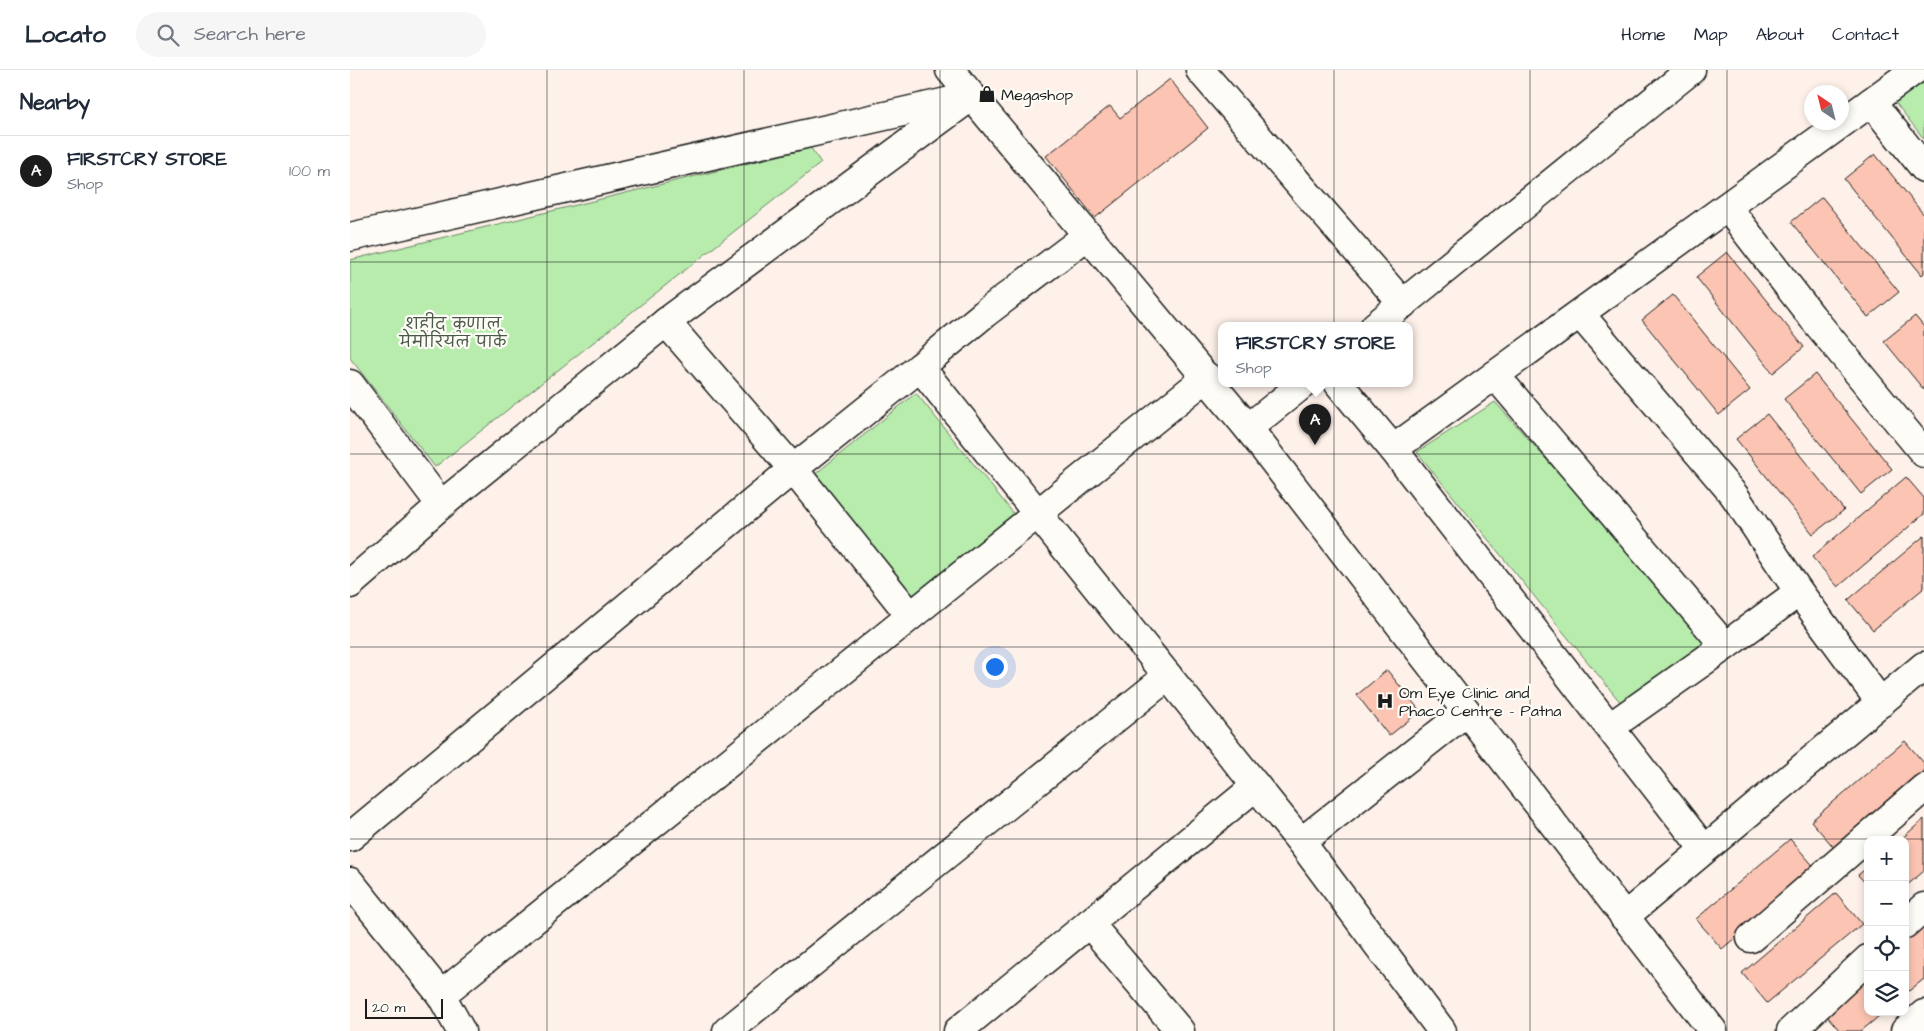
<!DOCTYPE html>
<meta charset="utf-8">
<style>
:root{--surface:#fff;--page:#f6f6f7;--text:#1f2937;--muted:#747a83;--line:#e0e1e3;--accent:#1c1c1c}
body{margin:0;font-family:"Architects Daughter","Playpen Sans Deva",sans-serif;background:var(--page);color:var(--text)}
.controls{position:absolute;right:15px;bottom:15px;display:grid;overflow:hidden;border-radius:10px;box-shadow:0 2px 8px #0003}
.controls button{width:45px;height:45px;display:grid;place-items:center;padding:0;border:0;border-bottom:1px solid var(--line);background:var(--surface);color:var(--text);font:25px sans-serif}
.compass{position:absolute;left:1454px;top:15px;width:45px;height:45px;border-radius:50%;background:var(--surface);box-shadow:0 2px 8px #0003;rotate:325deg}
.scale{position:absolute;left:15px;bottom:12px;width:78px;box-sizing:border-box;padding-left:5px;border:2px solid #1c1c1c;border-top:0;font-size:14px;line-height:18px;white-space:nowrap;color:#1c1c1c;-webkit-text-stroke:4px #fdfcf7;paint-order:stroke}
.you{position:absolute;left:644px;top:596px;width:18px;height:18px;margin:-12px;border:4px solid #fff;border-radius:50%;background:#1a73e8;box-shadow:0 0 0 8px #1a73e833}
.badge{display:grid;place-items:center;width:32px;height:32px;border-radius:50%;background:var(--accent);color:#fff;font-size:16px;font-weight:700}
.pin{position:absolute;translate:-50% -41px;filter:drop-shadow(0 1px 2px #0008)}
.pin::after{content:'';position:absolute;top:26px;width:18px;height:15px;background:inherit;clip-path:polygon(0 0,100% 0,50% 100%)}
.popup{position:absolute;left:868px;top:252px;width:195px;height:65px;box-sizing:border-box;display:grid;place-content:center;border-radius:10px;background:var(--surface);filter:drop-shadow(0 1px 4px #0005);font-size:16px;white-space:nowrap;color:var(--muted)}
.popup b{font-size:19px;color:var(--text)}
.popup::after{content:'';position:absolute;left:50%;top:100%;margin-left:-10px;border:10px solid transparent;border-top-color:var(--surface)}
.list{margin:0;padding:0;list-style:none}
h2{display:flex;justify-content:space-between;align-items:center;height:65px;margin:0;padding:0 20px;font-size:21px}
h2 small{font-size:16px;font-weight:400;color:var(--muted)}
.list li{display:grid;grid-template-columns:32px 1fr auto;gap:15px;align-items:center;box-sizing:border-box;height:70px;padding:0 20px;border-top:1px solid var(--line)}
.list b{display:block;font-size:19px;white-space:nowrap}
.list p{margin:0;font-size:16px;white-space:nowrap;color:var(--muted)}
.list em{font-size:16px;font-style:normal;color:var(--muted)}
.icon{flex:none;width:28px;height:28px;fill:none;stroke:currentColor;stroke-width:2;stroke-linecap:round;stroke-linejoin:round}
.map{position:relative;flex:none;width:1574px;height:961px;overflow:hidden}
header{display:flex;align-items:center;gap:30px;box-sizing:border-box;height:70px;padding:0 25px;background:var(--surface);border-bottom:1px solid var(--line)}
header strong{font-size:24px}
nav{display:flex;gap:28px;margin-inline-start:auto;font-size:18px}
.search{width:350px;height:45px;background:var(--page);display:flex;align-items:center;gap:12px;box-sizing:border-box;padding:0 18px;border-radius:28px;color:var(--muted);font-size:19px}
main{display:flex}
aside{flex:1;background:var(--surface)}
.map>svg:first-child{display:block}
</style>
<header>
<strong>Locato</strong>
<div class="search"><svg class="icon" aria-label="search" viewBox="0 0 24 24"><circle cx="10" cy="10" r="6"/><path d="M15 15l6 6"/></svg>Search here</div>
<nav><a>Home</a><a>Map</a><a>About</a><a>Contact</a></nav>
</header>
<main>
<aside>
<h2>Nearby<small></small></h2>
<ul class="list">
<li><span class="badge">A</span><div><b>FIRSTCRY STORE</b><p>Shop</p></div><em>100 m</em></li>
</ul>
</aside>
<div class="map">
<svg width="1574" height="961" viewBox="0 0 1574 961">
<rect width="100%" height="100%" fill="#fdf1e9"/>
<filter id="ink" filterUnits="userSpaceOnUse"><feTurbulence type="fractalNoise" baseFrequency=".02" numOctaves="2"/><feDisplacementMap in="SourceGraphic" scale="10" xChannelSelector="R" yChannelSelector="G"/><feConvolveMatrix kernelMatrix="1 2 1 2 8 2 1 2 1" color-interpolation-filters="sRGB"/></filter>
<g filter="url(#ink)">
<g fill="#b7ecad" stroke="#6a8464">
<polygon points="1574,11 1574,69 1545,32"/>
<polygon points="461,78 471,93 85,397 0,288 0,190"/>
<polygon points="566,323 664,444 562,526 464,405"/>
<polygon points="1145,332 1359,571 1271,633 1067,382"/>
</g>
<g fill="#fcc4b2" stroke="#1c1c1c">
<polygon points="820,9 858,58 745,148 696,86 760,36 770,48"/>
<polygon points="1525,84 1574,145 1574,203 1572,205 1494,109"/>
<polygon points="1472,127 1549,222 1518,247 1441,152"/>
<polygon points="1377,182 1454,277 1423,303 1346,207"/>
<polygon points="1323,225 1400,320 1369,345 1292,250"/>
<polygon points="1565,246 1574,257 1574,320 1534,271"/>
<polygon points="1465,304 1542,399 1511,424 1434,329"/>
<polygon points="1417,344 1494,440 1463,464 1386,369"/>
<polygon points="1556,407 1574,428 1574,444 1488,517 1462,487"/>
<polygon points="1574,466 1574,518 1523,560 1498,530"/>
<polygon points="1037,600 1070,641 1039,666 1007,625"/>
<polygon points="1555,671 1574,693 1574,707 1487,781 1461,751"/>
<polygon points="1574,749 1574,801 1555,817 1555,770 1550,770"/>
<polygon points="1440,769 1466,799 1372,879 1346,849"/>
<polygon points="1518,797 1518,816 1508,805"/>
<polygon points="1486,823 1512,854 1417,933 1392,903"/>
<polygon points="1574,854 1574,909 1555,924 1555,870"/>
<polygon points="1518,901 1518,942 1534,942 1511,961 1490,961 1471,939"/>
</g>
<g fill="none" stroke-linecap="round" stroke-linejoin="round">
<g stroke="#1c1c1c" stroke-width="31">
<g id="street">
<polyline points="850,0 1053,234"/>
<polyline points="1521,32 1574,98"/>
<polyline points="1377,137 1462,247 1574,383"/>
<polyline points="0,167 610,29"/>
<polyline points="1230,244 1384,425 1449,522 1531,633"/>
<polyline points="316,252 443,399 560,545"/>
<polyline points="1025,256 1341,0"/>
<polyline points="570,297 634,244 738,165"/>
<polyline points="1145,305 1375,576 1260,657"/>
<polyline points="0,314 91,435"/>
<polyline points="989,314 1043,379 1354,779"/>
<polyline points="898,358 953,314"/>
<polyline points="1043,379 1565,0"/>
<polyline points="0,514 91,435 316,252 622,26"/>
<polyline points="1375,576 1449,522"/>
<polyline points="0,767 443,399 570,297 951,772 1092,961"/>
<polyline points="951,772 1116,642"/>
<polyline points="0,812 91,925 111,961"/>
<polyline points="1274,847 1574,596"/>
<polyline points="739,853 830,961"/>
<polyline points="1555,854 1574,837"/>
<polyline points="1401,868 1574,718"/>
<polyline points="91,925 857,307"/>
<polyline points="377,961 818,606"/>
<polyline points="608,961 906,716"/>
<polyline points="1441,961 1518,889"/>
<polyline points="1555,961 1574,944"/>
</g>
</g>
<g stroke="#1c1c1c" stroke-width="31">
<polyline id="secondary" points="600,0 898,358 1363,961"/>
</g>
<use href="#street" stroke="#fdfcf7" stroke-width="28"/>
<use href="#secondary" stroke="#fdfcf7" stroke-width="28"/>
</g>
</g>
<path fill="none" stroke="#1c1c1c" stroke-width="1" stroke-opacity="0.55" d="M 197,0 L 197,961M 394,0 L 394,961M 590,0 L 590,961M 787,0 L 787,961M 984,0 L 984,961M 1180,0 L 1180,961M 1377,0 L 1377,961M 0,192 L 1574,192M 0,384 L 1574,384M 0,577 L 1574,577M 0,769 L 1574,769"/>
<defs>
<g id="shop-bare" transform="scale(1.35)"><path d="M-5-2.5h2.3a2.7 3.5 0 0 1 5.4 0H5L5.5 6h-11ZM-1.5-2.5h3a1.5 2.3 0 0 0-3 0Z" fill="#1c1c1c" stroke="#fdfcf7" stroke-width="2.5" paint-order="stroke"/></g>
<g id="hospital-bare" transform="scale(1.35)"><path d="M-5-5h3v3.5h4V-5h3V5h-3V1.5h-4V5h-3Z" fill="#1c1c1c" stroke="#fdfcf7" stroke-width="2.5" paint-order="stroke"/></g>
</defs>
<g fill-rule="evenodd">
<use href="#shop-bare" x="637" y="24"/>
<use href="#hospital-bare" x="1035" y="631"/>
</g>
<g text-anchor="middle" stroke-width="4.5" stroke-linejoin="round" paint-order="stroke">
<g font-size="16" fill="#1c1c1c" stroke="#fdfcf7" text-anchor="start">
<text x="651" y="30">Megashop</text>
<text x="1049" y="628">Om Eye Clinic and<tspan x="1049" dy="18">Phaco Centre - Patna</tspan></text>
</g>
<g font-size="16" fill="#4a5a48" stroke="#fdfcf7">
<text x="103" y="259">शहीद कुणाल<tspan x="103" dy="18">मेमोरियल पार्क</tspan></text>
</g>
</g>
</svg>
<div class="controls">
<button>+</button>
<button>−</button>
<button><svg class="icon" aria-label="locate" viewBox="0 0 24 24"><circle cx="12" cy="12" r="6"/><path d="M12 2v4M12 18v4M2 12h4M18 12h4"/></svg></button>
<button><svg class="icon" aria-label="layers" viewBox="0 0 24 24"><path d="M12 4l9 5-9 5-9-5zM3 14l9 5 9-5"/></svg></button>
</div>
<svg class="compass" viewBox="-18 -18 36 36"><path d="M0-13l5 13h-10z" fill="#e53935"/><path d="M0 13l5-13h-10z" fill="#747a83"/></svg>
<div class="scale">20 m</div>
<div class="you"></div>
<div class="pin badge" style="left:965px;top:375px">A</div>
<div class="popup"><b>FIRSTCRY STORE</b>Shop</div>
</div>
</main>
